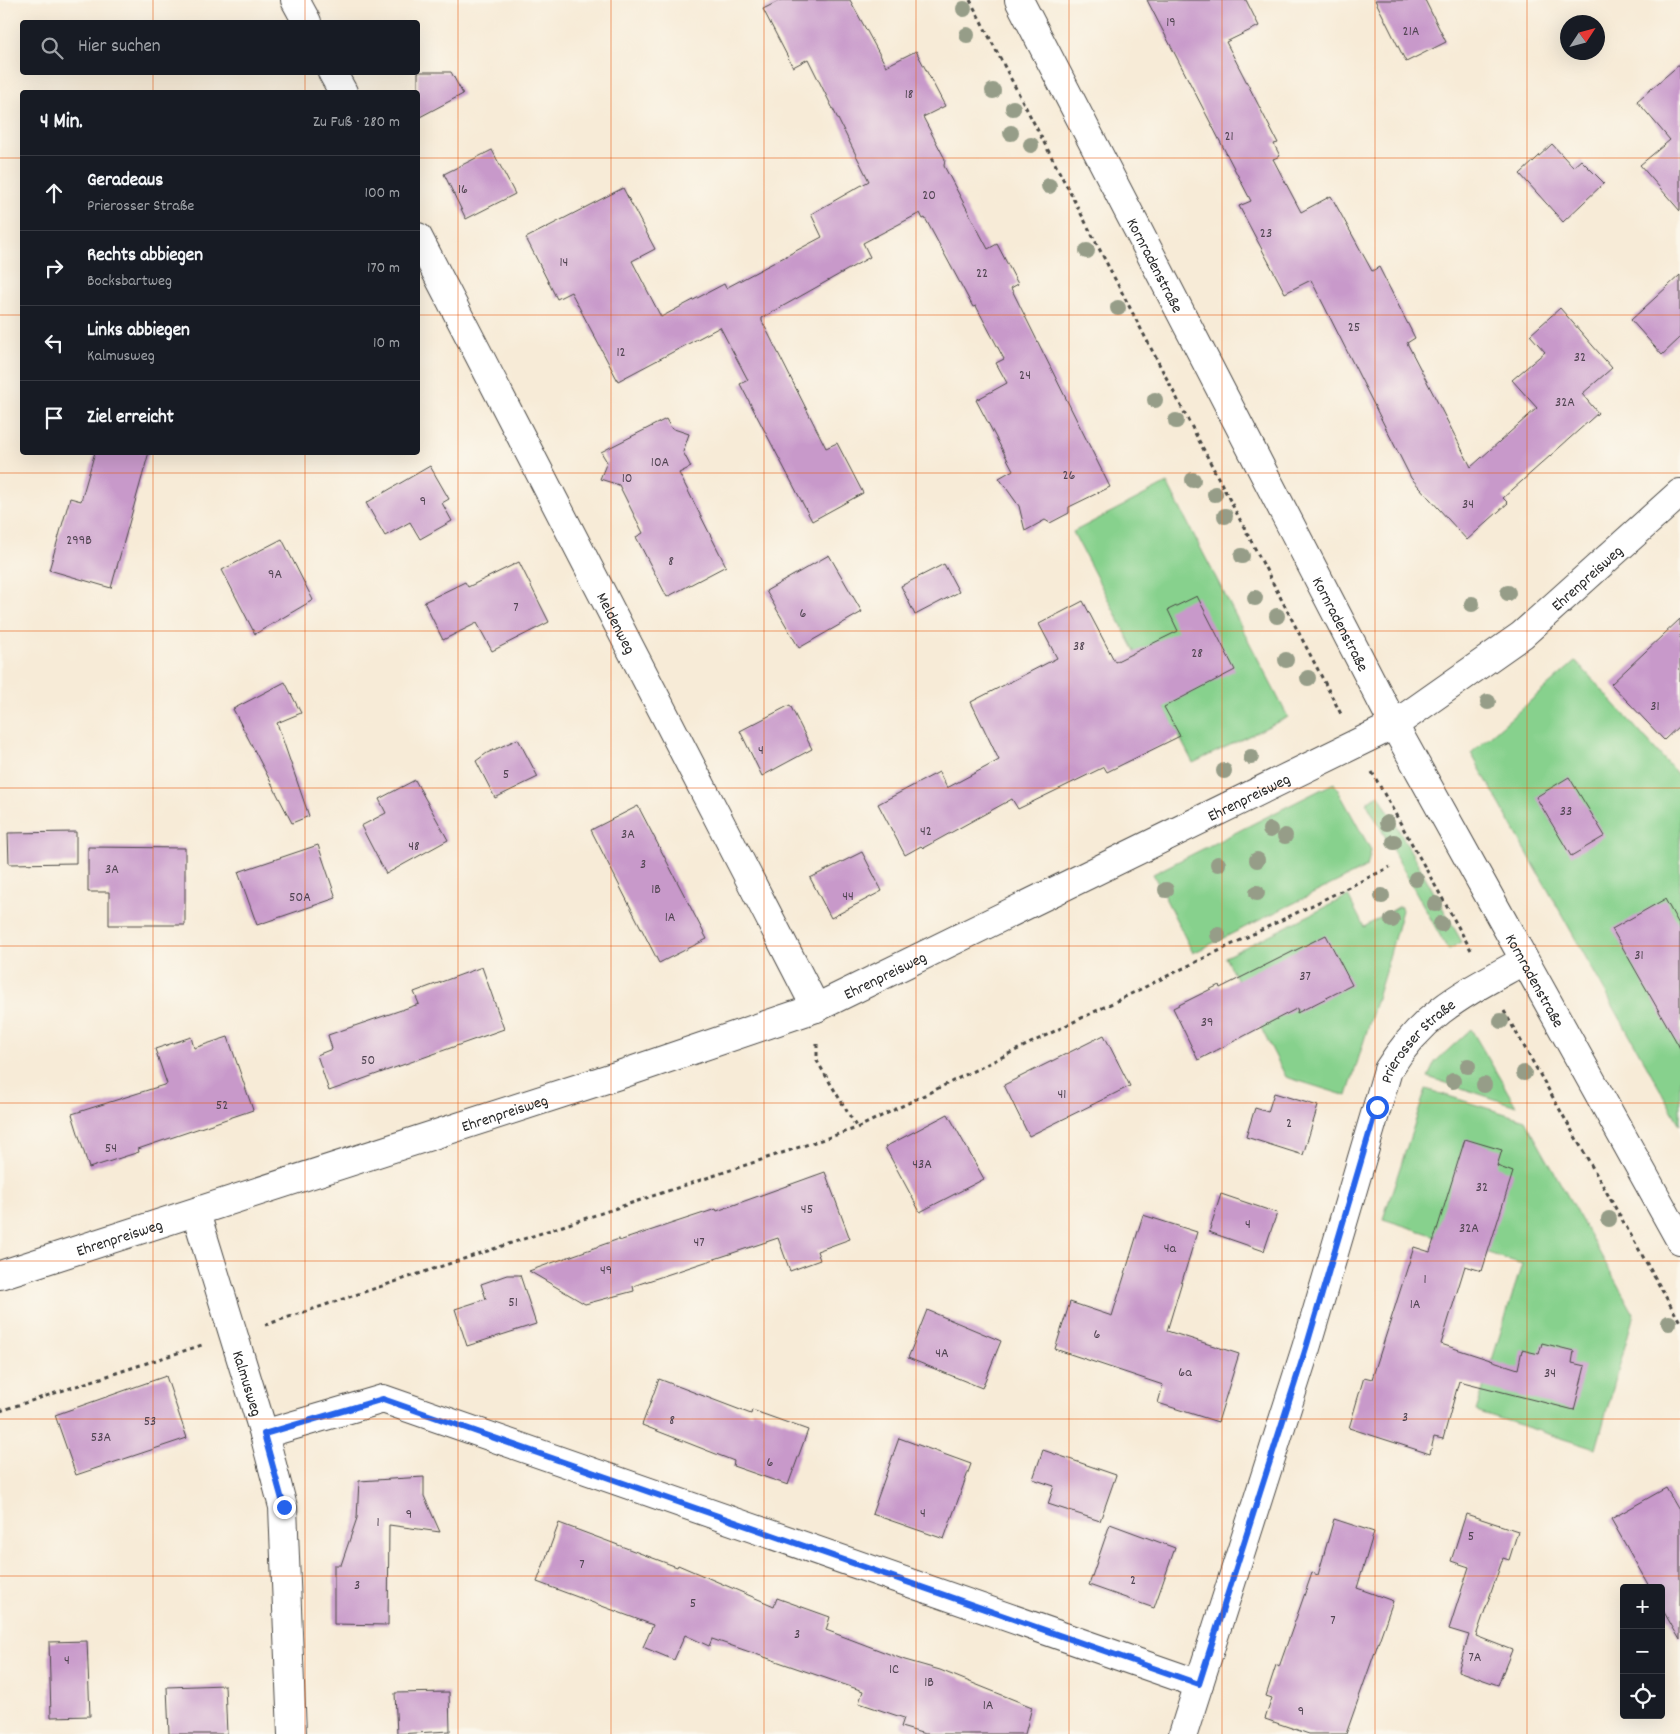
<!DOCTYPE html>
<html lang="de">
<meta charset="utf-8">
<style>
:root{--surface:#171b24;--page:#242831;--text:#f1f3f6;--muted:#9ea1a6;--line:#363941}
body{margin:0;font-family:Dekko,sans-serif;background:var(--page);color:var(--text)}
.controls{position:absolute;right:15px;bottom:15px;display:grid;overflow:hidden;border-radius:5px;box-shadow:0 5px 20px #0002}
.controls button{width:45px;height:45px;display:grid;place-items:center;padding:0;border:0;border-bottom:1px solid var(--line);background:var(--surface);color:var(--text);font:25px sans-serif}
.compass{position:absolute;left:1560px;top:15px;width:45px;height:45px;border-radius:50%;background:var(--surface);box-shadow:0 5px 20px #0002;rotate:54deg}
.stop{position:absolute;width:15px;height:15px;margin:-11px;border:4px solid #2563eb;border-radius:50%;background:#fff}
.stop.end{background:#2563eb;border-color:#fff;box-shadow:0 1px 5px #0008}
.list{margin:0;padding:0;list-style:none}
h2{display:flex;justify-content:space-between;align-items:center;height:65px;margin:0;padding:0 20px;font-size:21px}
h2 small{font-size:16px;font-weight:400;color:var(--muted)}
.list li{display:grid;grid-template-columns:32px 1fr auto;gap:15px;align-items:center;box-sizing:border-box;height:75px;padding:0 20px;border-top:1px solid var(--line)}
.list b{display:block;font-size:19px;white-space:nowrap}
.list p{margin:0;font-size:16px;white-space:nowrap;color:var(--muted)}
.list em{font-size:16px;font-style:normal;color:var(--muted)}
.icon{flex:none;width:28px;height:28px;fill:none;stroke:currentColor;stroke-width:2;stroke-linecap:round;stroke-linejoin:round}
.map{position:relative;flex:none;width:1680px;height:1734px;overflow:hidden}
.search{position:absolute;background:var(--surface);box-shadow:0 5px 20px #0002;left:20px;top:20px;width:400px;height:55px;display:flex;align-items:center;gap:12px;box-sizing:border-box;padding:0 18px;border-radius:5px;color:var(--muted);font-size:19px}
.panel{position:absolute;background:var(--surface);box-shadow:0 5px 20px #0002;left:20px;top:90px;width:400px;height:365px;border-radius:5px}
.map>svg:first-child{display:block}
</style>
<div class="map">
<svg width="1680" height="1734" viewBox="0 0 1680 1734">
<rect width="100%" height="100%" fill="#fbf7ec"/>
<filter id="ink" filterUnits="userSpaceOnUse"><feTurbulence type="fractalNoise" baseFrequency=".02" numOctaves="2"/><feDisplacementMap in="SourceGraphic" scale="10" xChannelSelector="R" yChannelSelector="G"/><feConvolveMatrix kernelMatrix="1 2 1 2 8 2 1 2 1" color-interpolation-filters="sRGB"/></filter>
<filter id="wash" filterUnits="userSpaceOnUse"><feTurbulence type="fractalNoise" baseFrequency=".0096" numOctaves="4" result="noise"/><feDisplacementMap in="SourceGraphic" scale="20" xChannelSelector="R" yChannelSelector="G"/><feGaussianBlur stdDeviation="1.12" result="paint"/><feColorMatrix in="noise" values="0 0 0 0 0 0 0 0 0 0 0 0 0 0 0 0 0 1.4 0 .05"/><feComposite in="paint" operator="in"/></filter>
<g filter="url(#wash)">
<rect width="100%" height="100%" fill="#f7ebd7"/>
<g fill="#87d18d" stroke="#597e5c">
<polygon points="1167,483 1288,717 1193,763 1073,532"/>
<polygon points="1576,661 1680,777 1680,1125 1471,753"/>
<polygon points="1334,783 1371,850 1367,867 1193,953 1153,874"/>
<polygon points="1379,795 1462,942 1448,950 1366,802"/>
<polygon points="1348,896 1364,927 1400,906 1402,910 1385,972 1347,1096 1286,1077 1225,957"/>
<polygon points="1471,1029 1516,1106 1428,1077 1435,1062"/>
<polygon points="1426,1089 1525,1120 1634,1314 1596,1449 1476,1411 1522,1264 1383,1219"/>
</g>
<g id="blocks">
<g fill="#c899ca">
<polygon points="781,0 850,0 886,66 916,51 945,106 923,117 945,159 944,166 988,249 997,244 1018,284 1011,288 1110,487 1069,507 1069,513 1050,523 1045,520 1025,531 1019,506 999,478 1013,470 976,400 1007,383 996,363 1004,359 976,306 973,307 925,218 923,219 920,213 863,243 870,257 762,318 762,321 826,448 837,443 863,493 812,521 740,384 748,380 720,327 618,381 571,292 557,299 526,238 623,188 655,249 632,261 661,317 724,284 726,288 822,237 811,214 869,181 808,59 793,67 763,9"/>
<polygon points="1147,0 1246,0 1259,26 1226,42 1278,143 1274,144 1280,156 1273,159 1301,212 1331,196 1372,271 1379,267 1415,338 1407,343 1471,467 1537,408 1512,380 1545,352 1530,335 1560,308 1612,368 1582,394 1598,413 1503,498 1508,503 1467,540 1411,478 1311,280 1285,293 1239,206 1251,201"/>
<polygon points="1375,0 1425,0 1446,42 1406,62"/>
<polygon points="1680,64 1680,211 1640,165 1670,140 1637,101"/>
<polygon points="418,72 451,72 463,94 418,118"/>
<polygon points="1552,144 1573,167 1581,160 1604,183 1563,222 1520,174"/>
<polygon points="492,150 515,194 466,219 444,174"/>
<polygon points="1680,275 1680,338 1662,355 1631,320"/>
<polygon points="666,419 671,428 689,434 683,452 691,467 679,473 726,566 667,597 636,537 643,533 619,485 600,479 607,462 601,452"/>
<polygon points="95,452 149,452 111,588 49,570 70,498 81,501"/>
<polygon points="430,466 449,499 442,503 452,521 420,539 410,522 385,536 366,503"/>
<polygon points="282,539 313,600 255,634 222,570"/>
<polygon points="829,555 862,612 799,648 766,591"/>
<polygon points="519,562 549,622 492,651 477,623 443,640 424,602 465,582 468,587"/>
<polygon points="944,564 959,592 915,615 901,586"/>
<polygon points="1197,596 1235,670 1164,707 1180,736 1107,772 1104,767 1018,809 1012,799 923,848 921,846 905,855 878,804 939,772 947,788 999,760 971,702 1057,658 1039,624 1083,601 1115,662 1178,631 1168,610"/>
<polygon points="1680,619 1680,725 1664,740 1611,684"/>
<polygon points="285,682 301,713 277,723 309,816 292,823 233,709"/>
<polygon points="790,705 812,749 762,776 740,731"/>
<polygon points="518,739 538,777 495,798 476,761 487,753"/>
<polygon points="1569,777 1605,836 1571,856 1536,797"/>
<polygon points="415,780 448,840 386,874 361,826 386,813 379,799"/>
<polygon points="638,806 707,939 659,963 591,830"/>
<polygon points="76,832 76,863 9,864 8,833"/>
<polygon points="318,845 336,898 257,925 238,872"/>
<polygon points="88,847 185,848 185,925 109,925 109,892 88,892"/>
<polygon points="862,852 882,891 831,918 810,878"/>
<polygon points="1665,899 1680,926 1680,1048 1612,929"/>
<polygon points="1326,935 1352,985 1297,1013 1298,1008 1198,1060 1173,1008 1219,985 1220,988"/>
<polygon points="482,967 504,1029 329,1091 317,1055 332,1049 328,1035 419,1004 414,992"/>
<polygon points="1104,1035 1130,1086 1029,1136 1004,1085"/>
<polygon points="191,1037 194,1048 228,1037 253,1110 138,1149 139,1152 89,1168 72,1114 167,1084 155,1049"/>
<polygon points="1274,1093 1318,1106 1303,1155 1246,1137 1255,1108 1268,1112"/>
<polygon points="948,1114 984,1179 920,1212 885,1147"/>
<polygon points="1465,1139 1502,1150 1497,1166 1513,1172 1482,1271 1465,1266 1441,1344 1518,1369 1522,1350 1539,1354 1542,1343 1574,1351 1572,1363 1585,1366 1574,1410 1459,1381 1443,1439 1434,1437 1430,1454 1349,1428 1364,1377 1372,1379 1414,1247 1430,1252"/>
<polygon points="825,1172 850,1239 817,1251 820,1260 790,1271 778,1238 633,1286 634,1291 585,1304 529,1271 619,1239 619,1241 716,1209 717,1211"/>
<polygon points="1221,1194 1277,1213 1264,1251 1209,1232"/>
<polygon points="1143,1215 1197,1232 1167,1331 1239,1354 1218,1422 1158,1403 1163,1385 1055,1349 1070,1302 1112,1316"/>
<polygon points="507,1275 520,1275 536,1324 467,1346 455,1309 486,1299 481,1284"/>
<polygon points="927,1310 1001,1341 982,1388 908,1358"/>
<polygon points="166,1376 187,1438 76,1475 55,1415"/>
<polygon points="659,1379 751,1414 752,1410 808,1430 788,1485 733,1466 734,1461 642,1425"/>
<polygon points="899,1438 971,1464 944,1539 872,1514"/>
<polygon points="1043,1450 1116,1475 1100,1521 1048,1504 1054,1486 1033,1479"/>
<polygon points="424,1477 424,1496 440,1532 389,1525 388,1625 334,1624 334,1565 341,1565 357,1518 359,1481"/>
<polygon points="1666,1488 1680,1512 1680,1640 1661,1607 1661,1588 1650,1588 1611,1519"/>
<polygon points="1466,1514 1518,1531 1509,1560 1503,1558 1476,1636 1512,1650 1498,1685 1458,1671 1469,1635 1449,1629 1469,1567 1451,1561"/>
<polygon points="1334,1519 1374,1532 1357,1588 1393,1601 1346,1734 1309,1734 1265,1719 1272,1698 1266,1696 1276,1665 1279,1667 1312,1573 1318,1575"/>
<polygon points="559,1523 677,1567 678,1565 774,1606 777,1598 830,1617 826,1630 905,1660 940,1670 1032,1707 1025,1734 925,1734 901,1727 904,1718 859,1703 863,1691 712,1639 709,1646 685,1635 674,1660 643,1647 653,1625 537,1582"/>
<polygon points="1110,1524 1175,1548 1154,1608 1089,1585"/>
<polygon points="87,1641 90,1716 51,1717 49,1642"/>
<polygon points="225,1685 227,1734 169,1734 167,1687"/>
<polygon points="449,1692 450,1731 397,1734 395,1693"/>
</g>
</g>
</g>
<g filter="url(#ink)">
<use href="#blocks" fill-opacity="0" stroke="#4a4845" stroke-width="1"/>
<g fill="none" stroke-linecap="round" stroke-linejoin="round">
<g stroke="#4a4845" stroke-width="30">
<g id="minor">
<polyline points="295,0 307,22"/>
<path id="s1" d="M 1019,0 L 1394,725 L 1680,1240"/>
<polyline points="332,72 343,92"/>
<path id="s2" d="M 418,237 L 816,1008"/>
<path id="s3" d="M 196,1213 L 264,1434 L 283,1507 L 292,1734"/>
<path id="s4" d="M 0,1275 L 622,1074 L 816,1008 L 1394,725 L 1522,635 L 1680,493"/>
<polyline points="264,1434 383,1399 1199,1684"/>
<path id="s5" d="M 1183,1734 L 1306,1348 L 1388,1070 C 1425,1011 1464,994 1523,961"/>
</g>
</g>
<g stroke="#4a4845" stroke-width="3" stroke-dasharray="4 4" stroke-linecap="butt">
<polyline points="970,0 1341,714"/>
<polyline points="1372,772 1471,950"/>
<polyline points="1504,1011 1680,1322"/>
<polyline points="817,1044 817,1061 857,1128"/>
<polyline points="265,1325 857,1128 1390,867"/>
<polyline points="0,1411 202,1345"/>
</g>
<use href="#minor" stroke="#fff" stroke-width="28"/>
</g>
<g fill="#969d88">
<circle cx="964" cy="9" r="8"/>
<circle cx="967" cy="35" r="8"/>
<circle cx="993" cy="91" r="8"/>
<circle cx="1013" cy="108" r="8"/>
<circle cx="1011" cy="133" r="8"/>
<circle cx="1031" cy="145" r="8"/>
<circle cx="1049" cy="186" r="8"/>
<circle cx="1087" cy="251" r="8"/>
<circle cx="1118" cy="308" r="8"/>
<circle cx="1155" cy="400" r="8"/>
<circle cx="1176" cy="421" r="8"/>
<circle cx="1193" cy="480" r="8"/>
<circle cx="1215" cy="494" r="8"/>
<circle cx="1225" cy="516" r="8"/>
<circle cx="1242" cy="556" r="8"/>
<circle cx="1508" cy="593" r="8"/>
<circle cx="1255" cy="598" r="8"/>
<circle cx="1472" cy="604" r="8"/>
<circle cx="1277" cy="616" r="8"/>
<circle cx="1286" cy="660" r="8"/>
<circle cx="1308" cy="678" r="8"/>
<circle cx="1488" cy="702" r="8"/>
<circle cx="1251" cy="757" r="8"/>
<circle cx="1224" cy="771" r="8"/>
<circle cx="1387" cy="823" r="8"/>
<circle cx="1270" cy="830" r="8"/>
<circle cx="1285" cy="836" r="8"/>
<circle cx="1394" cy="842" r="8"/>
<circle cx="1257" cy="860" r="8"/>
<circle cx="1218" cy="864" r="8"/>
<circle cx="1416" cy="879" r="8"/>
<circle cx="1166" cy="890" r="8"/>
<circle cx="1257" cy="893" r="8"/>
<circle cx="1382" cy="896" r="8"/>
<circle cx="1435" cy="904" r="8"/>
<circle cx="1392" cy="920" r="8"/>
<circle cx="1441" cy="924" r="8"/>
<circle cx="1218" cy="935" r="8"/>
<circle cx="1501" cy="1021" r="8"/>
<circle cx="1468" cy="1066" r="8"/>
<circle cx="1524" cy="1073" r="8"/>
<circle cx="1453" cy="1081" r="8"/>
<circle cx="1484" cy="1085" r="8"/>
<circle cx="1609" cy="1219" r="8"/>
<circle cx="1669" cy="1323" r="8"/>
</g>
</g>
<g fill="none" stroke-linecap="round" stroke-linejoin="round" filter="url(#ink)">
<polyline stroke="#2563eb" stroke-width="6" points="284,1507 264,1434 383,1399 1199,1684 1306,1348 1377,1107"/>
</g>
<path fill="none" stroke="#e8590c" stroke-width="1" stroke-opacity="0.55" d="M 153,0 L 153,22M 305,0 L 305,22M 458,0 L 458,1734M 611,0 L 611,1734M 764,0 L 764,1734M 916,0 L 916,1734M 1069,0 L 1069,1734M 1222,0 L 1222,1734M 1375,0 L 1375,1734M 1527,0 L 1527,1734M 153,72 L 153,92M 305,72 L 305,92M 0,158 L 22,158M 418,158 L 1680,158M 0,315 L 22,315M 418,315 L 1680,315M 153,452 L 153,1734M 305,452 L 305,1734M 0,473 L 1680,473M 0,631 L 1680,631M 0,788 L 1680,788M 0,946 L 1680,946M 0,1103 L 1680,1103M 0,1261 L 1680,1261M 0,1419 L 1680,1419M 0,1576 L 1680,1576"/>
<g text-anchor="middle" stroke-width="5" stroke-linejoin="round" paint-order="stroke">
<g font-size="14" fill="#524653">
<text x="1171" y="26">19</text>
<text x="1411" y="35">21A</text>
<text x="909" y="98">18</text>
<text x="1229" y="140">21</text>
<text x="463" y="193">16</text>
<text x="929" y="199">20</text>
<text x="1266" y="237">23</text>
<text x="564" y="266">14</text>
<text x="982" y="277">22</text>
<text x="1354" y="331">25</text>
<text x="621" y="356">12</text>
<text x="1580" y="361">32</text>
<text x="1025" y="379">24</text>
<text x="1565" y="406">32A</text>
<text x="660" y="466">10A</text>
<text x="1069" y="479">26</text>
<text x="627" y="482">10</text>
<text x="423" y="505">9</text>
<text x="1468" y="508">34</text>
<text x="79" y="544">299B</text>
<text x="671" y="565">8</text>
<text x="275" y="578">9A</text>
<text x="516" y="611">7</text>
<text x="803" y="617">6</text>
<text x="1079" y="650">38</text>
<text x="1197" y="657">28</text>
<text x="1655" y="710">31</text>
<text x="761" y="754">4</text>
<text x="506" y="778">5</text>
<text x="1566" y="815">33</text>
<text x="926" y="835">42</text>
<text x="628" y="838">3A</text>
<text x="414" y="850">48</text>
<text x="643" y="868">3</text>
<text x="112" y="873">3A</text>
<text x="656" y="893">1B</text>
<text x="848" y="900">44</text>
<text x="300" y="901">50A</text>
<text x="670" y="921">1A</text>
<text x="1639" y="959">31</text>
<text x="1305" y="980">37</text>
<text x="1207" y="1026">39</text>
<text x="368" y="1064">50</text>
<text x="1062" y="1098">41</text>
<text x="222" y="1109">52</text>
<text x="1289" y="1127">2</text>
<text x="111" y="1152">54</text>
<text x="922" y="1168">43A</text>
<text x="1482" y="1191">32</text>
<text x="807" y="1213">45</text>
<text x="1248" y="1228">4</text>
<text x="1469" y="1232">32A</text>
<text x="699" y="1246">47</text>
<text x="1170" y="1252">4a</text>
<text x="606" y="1274">49</text>
<text x="1425" y="1283">1</text>
<text x="513" y="1306">51</text>
<text x="1415" y="1308">1A</text>
<text x="1097" y="1338">6</text>
<text x="942" y="1357">4A</text>
<text x="1185" y="1376">6a</text>
<text x="1550" y="1377">34</text>
<text x="1405" y="1421">3</text>
<text x="672" y="1424">8</text>
<text x="150" y="1425">53</text>
<text x="101" y="1441">53A</text>
<text x="770" y="1466">6</text>
<text x="923" y="1517">4</text>
<text x="409" y="1518">9</text>
<text x="378" y="1526">1</text>
<text x="1471" y="1540">5</text>
<text x="582" y="1568">7</text>
<text x="1133" y="1584">2</text>
<text x="357" y="1589">3</text>
<text x="693" y="1607">5</text>
<text x="1333" y="1624">7</text>
<text x="797" y="1638">3</text>
<text x="1475" y="1661">7A</text>
<text x="67" y="1664">4</text>
<text x="894" y="1673">1C</text>
<text x="929" y="1686">1B</text>
<text x="988" y="1709">1A</text>
<text x="1301" y="1715">9</text>
</g>
<g font-size="16" fill="#2b2b2b" stroke="#fbf7ec">
<text dy="6" stroke="none"><textPath href="#s1" startOffset="298">Kornradenstraße</textPath></text>
<text dy="6" stroke="none"><textPath href="#s4" startOffset="1745">Ehrenpreisweg</textPath></text>
<text dy="6" stroke="none"><textPath href="#s2" startOffset="434">Meldenweg</textPath></text>
<text dy="6" stroke="none"><textPath href="#s1" startOffset="702">Kornradenstraße</textPath></text>
<text dy="6" stroke="none"><textPath href="#s4" startOffset="1340">Ehrenpreisweg</textPath></text>
<text dy="6" stroke="none"><textPath href="#s4" startOffset="935">Ehrenpreisweg</textPath></text>
<text dy="6" stroke="none"><textPath href="#s1" startOffset="1108">Kornradenstraße</textPath></text>
<text dy="6" stroke="none"><textPath href="#s5" startOffset="736">Prierosser Straße</textPath></text>
<text dy="6" stroke="none"><textPath href="#s4" startOffset="530">Ehrenpreisweg</textPath></text>
<text dy="6" stroke="none"><textPath href="#s4" startOffset="125">Ehrenpreisweg</textPath></text>
<text dy="6" stroke="none"><textPath href="#s3" startOffset="178">Kalmusweg</textPath></text>
</g>
</g>
</svg>
<div class="controls">
<button>+</button>
<button>−</button>
<button><svg class="icon" aria-label="locate" viewBox="0 0 24 24"><circle cx="12" cy="12" r="6"/><path d="M12 2v4M12 18v4M2 12h4M18 12h4"/></svg></button>
</div>
<svg class="compass" viewBox="-18 -18 36 36"><path d="M0-13l5 13h-10z" fill="#e53935"/><path d="M0 13l5-13h-10z" fill="#9ea1a6"/></svg>
<div class="stop" style="left:1377px;top:1107px"></div>
<div class="stop end" style="left:284px;top:1507px"></div>
<div class="search"><svg class="icon" aria-label="search" viewBox="0 0 24 24"><circle cx="10" cy="10" r="6"/><path d="M15 15l6 6"/></svg>Hier suchen</div>
<section class="panel">
<h2>4 Min.<small>Zu Fuß · 280 m</small></h2>
<ul class="list">
<li><svg class="icon" aria-label="ahead" viewBox="0 0 24 24"><path d="M12 20V5M6 11l6-6 6 6"/></svg><div><b>Geradeaus</b><p>Prierosser Straße</p></div><em>100 m</em></li>
<li><svg class="icon" aria-label="right" viewBox="0 0 24 24"><path d="M7 20v-9h11M14 6l5 5-5 5"/></svg><div><b>Rechts abbiegen</b><p>Bocksbartweg</p></div><em>170 m</em></li>
<li><svg class="icon" aria-label="left" viewBox="0 0 24 24"><path d="M17 20v-9H6M10 6l-5 5 5 5"/></svg><div><b>Links abbiegen</b><p>Kalmusweg</p></div><em>10 m</em></li>
<li><svg class="icon" aria-label="arrive" viewBox="0 0 24 24"><path d="M6 21V4h12l-3 4 3 4H6"/></svg><div><b>Ziel erreicht</b></div></li>
</ul>
</section>
</div>
